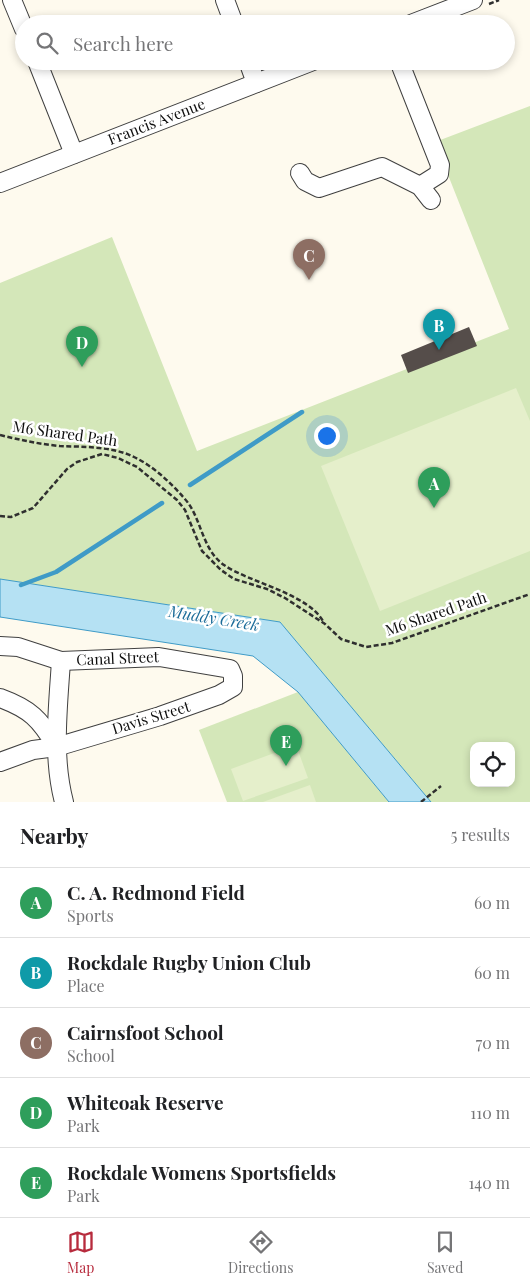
<!DOCTYPE html>
<style>
:root{--surface:#fff;--page:#f6f6f6;--text:#202124;--muted:#757577;--line:#e0e0e0;--accent:#b72b3d}
body{margin:0;font-family:"Playfair Display",serif;background:var(--page);color:var(--text)}
.controls{position:absolute;right:15px;bottom:15px;display:grid;overflow:hidden;border-radius:10px;box-shadow:0 2px 8px #0003}
.controls button{width:45px;height:45px;display:grid;place-items:center;padding:0;border:0;border-bottom:1px solid var(--line);background:var(--surface);color:var(--text);font:25px sans-serif}
.you{position:absolute;left:326px;top:435px;width:18px;height:18px;margin:-12px;border:4px solid #fff;border-radius:50%;background:#1a73e8;box-shadow:0 0 0 8px #1a73e833}
.badge{display:grid;place-items:center;width:32px;height:32px;border-radius:50%;background:var(--accent);color:#fff;font-size:16px;font-weight:700}
.pin{position:absolute;translate:-50% -41px;filter:drop-shadow(0 1px 2px #0008)}
.pin::after{content:'';position:absolute;top:26px;width:18px;height:15px;background:inherit;clip-path:polygon(0 0,100% 0,50% 100%)}
.list{margin:0;padding:0;list-style:none}
h2{display:flex;justify-content:space-between;align-items:center;height:65px;margin:0;padding:0 20px;font-size:21px}
h2 small{font-size:16px;font-weight:400;color:var(--muted)}
.list li{display:grid;grid-template-columns:32px 1fr auto;gap:15px;align-items:center;box-sizing:border-box;height:70px;padding:0 20px;border-top:1px solid var(--line)}
.list b{display:block;font-size:19px;white-space:nowrap}
.list p{margin:0;font-size:16px;white-space:nowrap;color:var(--muted)}
.list em{font-size:16px;font-style:normal;color:var(--muted)}
.icon{flex:none;width:28px;height:28px;fill:none;stroke:currentColor;stroke-width:2;stroke-linecap:round;stroke-linejoin:round}
.map{position:relative;flex:none;width:530px;height:802px;overflow:hidden}
.search{position:absolute;background:var(--surface);box-shadow:0 2px 8px #0003;left:15px;right:15px;top:15px;height:55px;display:flex;align-items:center;gap:12px;box-sizing:border-box;padding:0 18px;border-radius:28px;color:var(--muted);font-size:19px}
.sheet{height:415px;background:var(--surface)}
nav{display:flex;justify-content:space-around;align-items:center;box-sizing:border-box;height:70px;border-top:1px solid var(--line);background:var(--surface);font-size:14px;color:var(--muted)}
nav a{display:grid;justify-items:center;gap:2px}
nav .on{color:var(--accent)}
.map>svg:first-child{display:block}
</style>
<div class="map">
<svg width="530" height="802" viewBox="0 0 530 802">
<rect width="100%" height="100%" fill="#fefaee"/>
<g fill="#d4e7b9" fill-rule="evenodd">
<path d="M 530,106 L 530,802 L 431,802 L 280,622 L 0,579 L 0,283 L 112,237 L 197,451 L 509,329 L 435,142 ZM 474,746 L 511,746 L 511,783 L 474,783 Z"/>
<polygon points="298,692 389,802 227,802 199,730"/>
</g>
<g fill="#e5efcb">
<polygon points="516,388 530,421 530,551 380,611 321,466"/>
<polygon points="296,745 308,778 243,801 231,769"/>
<polygon points="310,785 316,802 263,802"/>
</g>
<polygon fill="#b5e1f3" stroke="#3f9bc7" points="0,579 280,622 431,802 389,802 298,692 253,656 0,617"/>
<g fill="none" stroke-linecap="round" stroke-linejoin="round">
<g stroke="#3f9bc7" stroke-width="4.5">
<polyline points="190,485 302,412"/>
<polyline points="21,585 56,572 162,503"/>
</g>
</g>
<polygon fill="#554d4a" points="469,327 477,346 408,373 401,355"/>
<g fill="none" stroke-linecap="round" stroke-linejoin="round">
<g stroke="#404040" stroke-width="20">
<g id="minor">
<polyline points="12,0 24,29"/>
<polyline points="225,0 234,24"/>
<polyline points="411,24 473,0"/>
<polyline points="37,61 74,154"/>
<polyline points="248,61 256,83"/>
<polyline points="399,61 440,165 439,174 420,186"/>
<polyline points="300,173 305,181 319,188 382,167 420,186 431,200"/>
<path id="s1" d="M 0,183 L 313,61"/>
<path id="s2" d="M 0,646 L 18,647 L 61,661 L 159,657 L 230,669 L 233,676 L 233,687 L 219,695 L 160,716 L 56,747 L 33,750 L 0,762"/>
<path d="M 61,661 C 58,708 52,756 64,802"/>
<path d="M 0,698 C 30,709 40,719 56,746"/>
</g>
</g>
<g stroke="#2f2f2f" stroke-width="2.5" stroke-dasharray="5 2.5" stroke-linecap="butt">
<polyline points="489,4 499,0"/>
<polyline points="329,66 342,61"/>
<path d="M 0,435 C 20,440 39,444 60,446 C 83,447 112,446 134,457 C 153,466 170,482 184,498 C 202,517 201,549 224,565 C 250,583 310,594 324,623"/>
<polyline points="0,516 11,517 33,508 67,469 77,462 102,454 118,458 137,467 177,500 185,510 202,551 221,570 234,579 267,589 285,598 325,624 341,639 366,647 392,643 530,594"/>
<polyline points="421,802 441,786"/>
</g>
<use href="#minor" stroke="#fff" stroke-width="18"/>
</g>
<g text-anchor="middle" stroke-width="5" stroke-linejoin="round" paint-order="stroke">
<g font-size="15" fill="#0d0d0d" stroke="#fff">
<text dy="5" stroke="none"><textPath href="#s1" startOffset="168">Francis Avenue</textPath></text>
<text transform="translate(65 434) rotate(8)" y="5">M6 Shared Path</text>
<text transform="translate(436 614) rotate(-19)" y="5">M6 Shared Path</text>
<text dy="5" stroke="none"><textPath href="#s2" startOffset="120">Canal Street</textPath></text>
<text transform="translate(151 718) rotate(-17)" y="5">Davis Street</text>
</g>
<g font-size="16" font-style="italic" fill="#1c6c99" stroke="#fff">
<text transform="translate(214 618) rotate(9)" y="6">Muddy Creek</text>
</g>
</g>
</svg>
<div class="controls">
<button><svg class="icon" aria-label="locate" viewBox="0 0 24 24"><circle cx="12" cy="12" r="6"/><path d="M12 2v4M12 18v4M2 12h4M18 12h4"/></svg></button>
</div>
<div class="you"></div>
<div class="pin badge" style="left:434px;top:508px;background:#2e9e5b">A</div>
<div class="pin badge" style="left:439px;top:350px;background:#0f9aa8">B</div>
<div class="pin badge" style="left:309px;top:280px;background:#8d6e63">C</div>
<div class="pin badge" style="left:82px;top:367px;background:#2e9e5b">D</div>
<div class="pin badge" style="left:286px;top:766px;background:#2e9e5b">E</div>
<div class="search"><svg class="icon" aria-label="search" viewBox="0 0 24 24"><circle cx="10" cy="10" r="6"/><path d="M15 15l6 6"/></svg>Search here</div>
</div>
<section class="sheet">
<h2>Nearby<small>5 results</small></h2>
<ul class="list">
<li><span class="badge" style="background:#2e9e5b">A</span><div><b>C. A. Redmond Field</b><p>Sports</p></div><em>60 m</em></li>
<li><span class="badge" style="background:#0f9aa8">B</span><div><b>Rockdale Rugby Union Club</b><p>Place</p></div><em>60 m</em></li>
<li><span class="badge" style="background:#8d6e63">C</span><div><b>Cairnsfoot School</b><p>School</p></div><em>70 m</em></li>
<li><span class="badge" style="background:#2e9e5b">D</span><div><b>Whiteoak Reserve</b><p>Park</p></div><em>110 m</em></li>
<li><span class="badge" style="background:#2e9e5b">E</span><div><b>Rockdale Womens Sportsfields</b><p>Park</p></div><em>140 m</em></li>
</ul>
</section>
<nav>
<a class="on"><svg class="icon" aria-label="map" viewBox="0 0 24 24"><path d="M3 6l6-2 6 2 6-2v14l-6 2-6-2-6 2zM9 4v14M15 6v14"/></svg>Map</a>
<a><svg class="icon" aria-label="directions" viewBox="0 0 24 24"><path d="M12 3l9 9-9 9-9-9zM9 14v-3h6M13 9l2 2-2 2"/></svg>Directions</a>
<a><svg class="icon" aria-label="saved" viewBox="0 0 24 24"><path d="M7 4h10v16l-5-4-5 4z"/></svg>Saved</a>
</nav>
